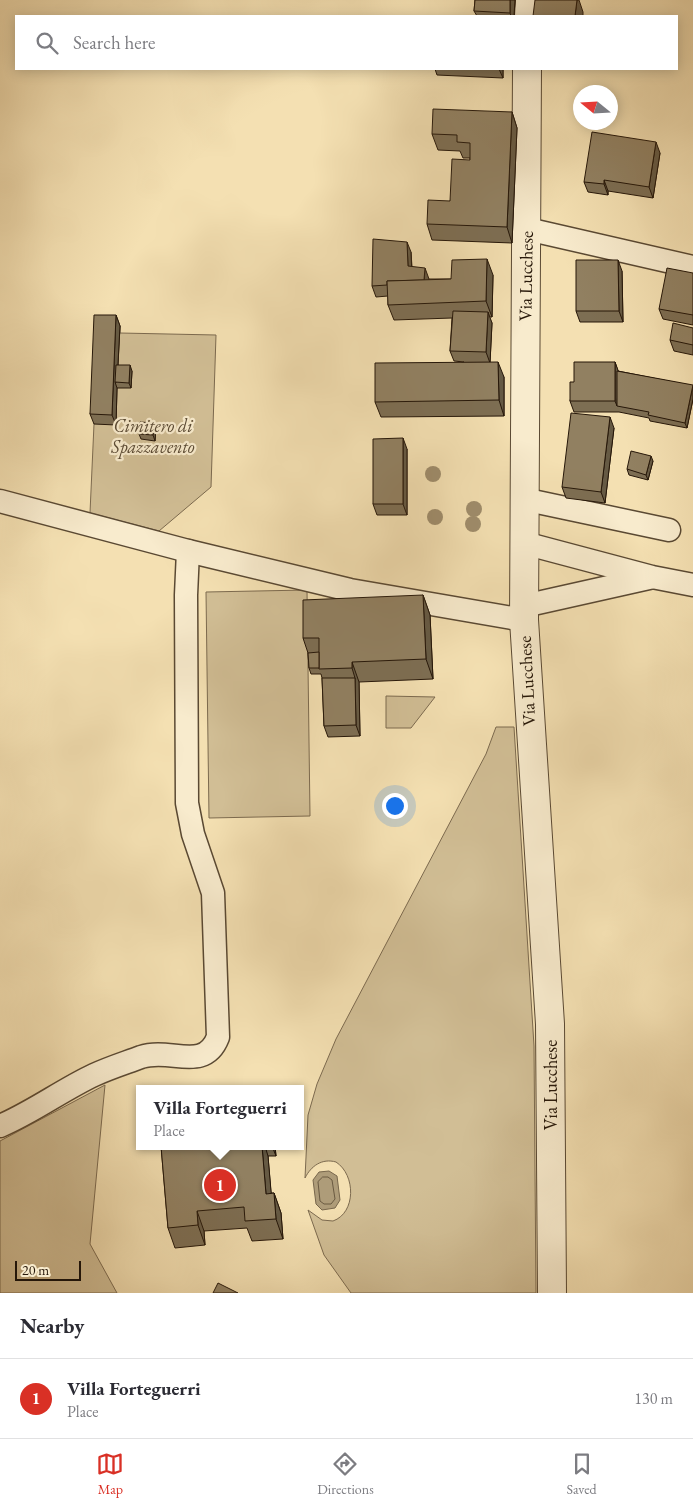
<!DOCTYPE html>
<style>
:root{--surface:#fff;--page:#f2f2f3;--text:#2b2b33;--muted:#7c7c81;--line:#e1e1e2;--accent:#d93025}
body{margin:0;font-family:"EB Garamond",serif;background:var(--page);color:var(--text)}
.compass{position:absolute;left:573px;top:85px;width:45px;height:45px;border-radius:50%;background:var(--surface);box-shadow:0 2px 12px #0003;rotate:288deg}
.scale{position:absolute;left:15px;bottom:12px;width:66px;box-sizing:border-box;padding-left:5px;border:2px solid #261709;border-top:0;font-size:14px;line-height:18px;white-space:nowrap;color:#261709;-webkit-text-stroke:4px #f8ebcd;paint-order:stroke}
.you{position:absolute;left:394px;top:805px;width:18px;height:18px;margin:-12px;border:4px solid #fff;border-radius:50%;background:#1a73e8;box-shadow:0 0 0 8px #1a73e833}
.badge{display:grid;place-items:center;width:32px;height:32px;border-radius:50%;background:var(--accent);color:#fff;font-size:16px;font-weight:700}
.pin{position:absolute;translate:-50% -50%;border:2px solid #fff;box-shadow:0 1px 5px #0006}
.popup{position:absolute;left:136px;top:1085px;width:168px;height:65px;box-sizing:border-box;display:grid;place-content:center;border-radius:0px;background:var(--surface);filter:drop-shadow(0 1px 4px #0005);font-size:16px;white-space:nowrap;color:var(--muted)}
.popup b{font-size:19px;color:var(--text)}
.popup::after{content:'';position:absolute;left:50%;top:100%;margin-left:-10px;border:10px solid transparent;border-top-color:var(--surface)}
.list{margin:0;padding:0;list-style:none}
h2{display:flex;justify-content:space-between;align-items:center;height:65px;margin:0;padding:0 20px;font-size:21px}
h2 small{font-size:16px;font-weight:400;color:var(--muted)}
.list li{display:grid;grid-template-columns:32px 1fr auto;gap:15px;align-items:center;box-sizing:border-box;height:80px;padding:0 20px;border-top:1px solid var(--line)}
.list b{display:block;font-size:19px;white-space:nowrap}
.list p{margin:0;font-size:16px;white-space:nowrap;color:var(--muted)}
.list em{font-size:16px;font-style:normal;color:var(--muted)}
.icon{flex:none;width:28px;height:28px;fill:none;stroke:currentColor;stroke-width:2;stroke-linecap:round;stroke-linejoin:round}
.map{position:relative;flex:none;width:693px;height:1293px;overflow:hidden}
.search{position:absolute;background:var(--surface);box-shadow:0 2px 12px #0003;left:15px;right:15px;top:15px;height:55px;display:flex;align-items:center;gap:12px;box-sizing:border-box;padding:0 18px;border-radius:0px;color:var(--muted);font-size:19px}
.sheet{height:145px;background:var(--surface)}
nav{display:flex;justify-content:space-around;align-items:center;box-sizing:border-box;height:70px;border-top:1px solid var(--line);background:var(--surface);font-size:14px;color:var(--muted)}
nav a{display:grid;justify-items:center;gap:2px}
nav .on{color:var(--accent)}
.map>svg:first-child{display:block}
</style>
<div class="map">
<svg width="693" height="1293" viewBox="0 0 693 1293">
<rect width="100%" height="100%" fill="#f4e0b2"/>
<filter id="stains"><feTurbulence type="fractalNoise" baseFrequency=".004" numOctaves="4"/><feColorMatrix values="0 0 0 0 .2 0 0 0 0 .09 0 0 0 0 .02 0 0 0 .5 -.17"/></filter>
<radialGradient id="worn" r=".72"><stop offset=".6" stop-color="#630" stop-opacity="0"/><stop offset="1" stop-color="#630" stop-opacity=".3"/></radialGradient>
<g fill="#d1be95" stroke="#7c6a4f">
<polygon points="120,326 120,333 216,335 211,487 159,531 90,513 94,424"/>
<polygon points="307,590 310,816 209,818 206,592"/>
<polygon points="386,696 435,697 411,728 386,728"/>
<path d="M 496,727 L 514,727 L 534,1046 L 536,1293 L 351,1293 L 324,1255 L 308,1210 L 322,1220 L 333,1221 C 356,1213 356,1175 336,1162 C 322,1158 311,1166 305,1178 L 308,1115 L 317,1084 L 336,1039 L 486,754 Z"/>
<polygon points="105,1085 90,1244 117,1293 0,1293 0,1141"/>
</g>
<polygon fill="#ae9c79" stroke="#78674c" points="329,1171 337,1176 340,1200 335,1208 322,1210 316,1204 313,1180 319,1172"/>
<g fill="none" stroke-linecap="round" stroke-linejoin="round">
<polygon stroke="#6a5a41" stroke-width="1" points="323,1177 328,1177 332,1180 335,1199 331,1204 324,1204 320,1201 318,1182"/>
<g stroke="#5a4933" stroke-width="25">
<g id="minor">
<polyline points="527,229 693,267"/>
<polyline points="523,499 669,530"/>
<polyline points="0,501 188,551 350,590 524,620"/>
<polyline points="524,543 652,577 693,585"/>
<polyline points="524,606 649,578"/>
<path d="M 0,1126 C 33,1112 62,1090 94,1075 C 109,1068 125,1063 141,1057 C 171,1047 204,1073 218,1037 L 213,893 L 193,834 L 187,803 L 186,595 L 188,551"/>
</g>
</g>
<g stroke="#5a4933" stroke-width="30">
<g id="tertiary">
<polyline points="529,16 530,0"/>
<polyline points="527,69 524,620 550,1024 552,1293"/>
</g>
</g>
<use href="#minor" stroke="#f8ebcd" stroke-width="22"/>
<use href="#tertiary" stroke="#f8ebcd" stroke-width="28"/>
</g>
<g fill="#9f8d6c">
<circle cx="433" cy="474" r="8"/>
<circle cx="474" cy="509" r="8"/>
<circle cx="435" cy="517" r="8"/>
<circle cx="473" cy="524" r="8"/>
</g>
<g fill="#7d6e53" stroke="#261709">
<polygon points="475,0 515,0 514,16 477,16 474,11"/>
<polygon points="435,69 503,69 503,78 437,75"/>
<polygon points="512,112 517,128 512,243 432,240 427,224 450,201 470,160 470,158 463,158 460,151 438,150 432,134"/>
<polygon points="660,153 653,198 608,191 608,195 588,192 584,182"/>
<polygon points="411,252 412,267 429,279 451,279 493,275 492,317 489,317 492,323 490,362 504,377 504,416 381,417 375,402 464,362 454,361 450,351 452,318 394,320 388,305 388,296 376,297 372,286"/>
<polygon points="622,271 623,322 580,322 576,311"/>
<polygon points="693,273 693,325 663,319 659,309"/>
<polygon points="116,315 120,326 118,365 132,371 131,388 117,388 116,425 94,424 90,414"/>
<polygon points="693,328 693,355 674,351 670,340"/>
<polygon points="615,362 618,371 693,386 693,399 687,428 650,421 649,418 619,412 574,412 570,401 574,382"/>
<polygon points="154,423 156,428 155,441 141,439 139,434"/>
<polygon points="614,428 605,503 566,498 562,487"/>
<polygon points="407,449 407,515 377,515 373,504"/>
<polygon points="653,461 648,480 629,475 627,469"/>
<polygon points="423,595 430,615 433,679 359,682 360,736 328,737 324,726 322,678 321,674 311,674 309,668 308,653 303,638"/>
<polygon points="161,1146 275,1146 276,1156 268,1156 271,1193 274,1193 281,1213 283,1239 252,1241 247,1228 204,1231 205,1245 175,1248 168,1228"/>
</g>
<g fill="#665a44" stroke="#261709">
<polygon points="510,0 515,0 514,16 511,16 510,13"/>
<polygon points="577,0 579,0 583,12 583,16 575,16"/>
<polygon points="499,69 503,69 503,78"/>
<polygon points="512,112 517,128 512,243 507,227"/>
<polygon points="656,142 660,153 653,198 649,187"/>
<polygon points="604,180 608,191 608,195 604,184"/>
<polygon points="407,242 411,252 412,277 408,266"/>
<polygon points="487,259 493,275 492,317 486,301"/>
<polygon points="618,260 622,271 623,322 619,311"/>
<polygon points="425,268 429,279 428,295 424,284"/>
<polygon points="488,312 492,323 490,363 486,352"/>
<polygon points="116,315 120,326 117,382 115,382 117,388 116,425 112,415"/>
<polygon points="498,362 504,377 504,416 499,400"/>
<polygon points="615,362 619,373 617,406 615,401"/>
<polygon points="130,365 132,371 131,388 129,383"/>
<polygon points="693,385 693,399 687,428 685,423"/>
<polygon points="610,417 614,428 605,503 601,492"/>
<polygon points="154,423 156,428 155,441 153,435"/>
<polygon points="403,438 407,449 407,515 403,504"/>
<polygon points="651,456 653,461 648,480 646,475"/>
<polygon points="423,595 430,615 433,679 426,659"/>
<polygon points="352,662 359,682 360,736 356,725 355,678 352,668"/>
<polygon points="262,1146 265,1146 268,1156 273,1214 266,1194"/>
<polygon points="272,1146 275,1146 276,1156"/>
<polygon points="274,1193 281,1213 283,1239 276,1219"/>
<polygon points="197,1211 204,1231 205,1245 198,1225"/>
</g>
<g fill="#918061" stroke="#261709">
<polygon points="475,0 510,0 510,13 474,11"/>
<polygon points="535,0 577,0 575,16 533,16"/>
<polygon points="433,109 512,112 507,227 427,224 428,200 450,201 452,159 470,160 470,143 457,142 457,135 432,134"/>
<polygon points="592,132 656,142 649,187 604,180 604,184 584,182"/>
<polygon points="373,239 407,242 408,266 425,268 424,280 387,281 387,285 372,286"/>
<polygon points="487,259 486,301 388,305 387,281 451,279 452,260"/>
<polygon points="576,260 618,260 619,311 576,311"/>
<polygon points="667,268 693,273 693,315 659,309"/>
<polygon points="453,311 488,312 486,352 450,351"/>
<polygon points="94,315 116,315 112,415 90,414"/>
<polygon points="673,323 693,328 693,345 670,340"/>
<polygon points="498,362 499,400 375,402 375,363"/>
<polygon points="574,362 615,362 615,401 570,401 570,382 574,382"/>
<polygon points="116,365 130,365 129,383 115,382"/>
<polygon points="617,371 693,385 685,423 648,415 649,412 617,406"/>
<polygon points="571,413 610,417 601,492 562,487"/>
<polygon points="140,422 154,423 153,435 139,434"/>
<polygon points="403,438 403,504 373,504 373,439"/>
<polygon points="631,451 651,456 646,475 627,469"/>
<polygon points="423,595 426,659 352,662 352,668 319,669 319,638 303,638 303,600"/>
<polygon points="319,652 319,668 309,668 308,653"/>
<polygon points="322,678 355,678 356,725 324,726"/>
<polygon points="161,1146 262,1146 266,1194 274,1193 276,1219 245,1221 244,1207 197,1211 198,1225 168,1228"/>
<polygon points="218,1283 238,1293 213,1293"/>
</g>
<g text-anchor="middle" stroke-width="4.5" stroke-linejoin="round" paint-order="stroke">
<g font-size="18" fill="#261709" stroke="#f8ebcd">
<text transform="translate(526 276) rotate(-89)" y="6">Via Lucchese</text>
<text transform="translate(527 681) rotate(-93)" y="6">Via Lucchese</text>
<text transform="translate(551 1085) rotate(-90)" y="6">Via Lucchese</text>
</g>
<g font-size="18" font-style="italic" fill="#594933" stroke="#f8ebcd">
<text x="153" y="432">Cimitero di<tspan x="153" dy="21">Spazzavento</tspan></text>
</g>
</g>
<rect width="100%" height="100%" filter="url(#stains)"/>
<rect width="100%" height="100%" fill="url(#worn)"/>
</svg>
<svg class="compass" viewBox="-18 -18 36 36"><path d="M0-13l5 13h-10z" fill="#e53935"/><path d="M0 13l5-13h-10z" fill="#7c7c81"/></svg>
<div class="scale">20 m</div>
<div class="you"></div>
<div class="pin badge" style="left:220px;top:1185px">1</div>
<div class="popup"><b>Villa Forteguerri</b>Place</div>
<div class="search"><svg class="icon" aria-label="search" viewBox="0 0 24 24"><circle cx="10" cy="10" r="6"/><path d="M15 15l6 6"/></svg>Search here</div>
</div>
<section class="sheet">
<h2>Nearby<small></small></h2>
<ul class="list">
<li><span class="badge">1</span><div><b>Villa Forteguerri</b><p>Place</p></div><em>130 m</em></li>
</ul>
</section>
<nav>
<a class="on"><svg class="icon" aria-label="map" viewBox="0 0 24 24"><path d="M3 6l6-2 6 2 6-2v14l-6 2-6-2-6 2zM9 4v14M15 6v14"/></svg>Map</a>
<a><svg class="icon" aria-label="directions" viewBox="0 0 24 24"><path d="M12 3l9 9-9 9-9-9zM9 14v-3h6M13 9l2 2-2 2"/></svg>Directions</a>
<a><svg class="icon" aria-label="saved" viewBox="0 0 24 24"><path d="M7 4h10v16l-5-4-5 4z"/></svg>Saved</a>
</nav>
